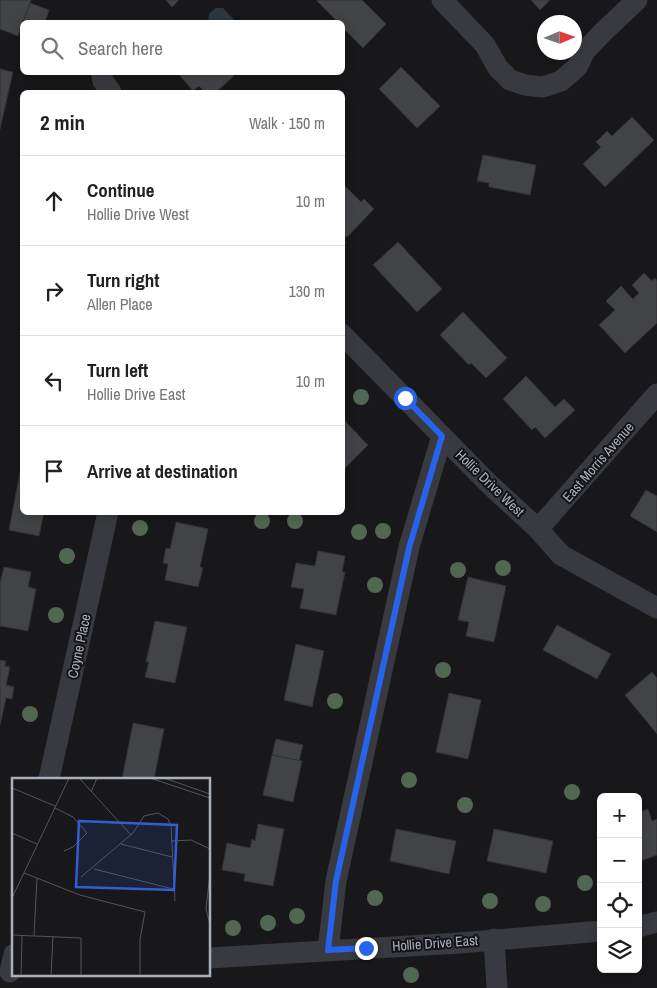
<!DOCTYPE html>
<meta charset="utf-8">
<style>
:root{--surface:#fff;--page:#f2f2f2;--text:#202124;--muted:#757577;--line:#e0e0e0}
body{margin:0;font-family:"Archivo Narrow",sans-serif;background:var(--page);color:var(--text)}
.controls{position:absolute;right:15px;bottom:15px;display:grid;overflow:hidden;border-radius:8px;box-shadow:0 2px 12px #0003}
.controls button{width:45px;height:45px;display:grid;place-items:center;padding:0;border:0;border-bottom:1px solid var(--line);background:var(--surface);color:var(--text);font:25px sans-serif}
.compass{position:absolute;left:537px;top:15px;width:45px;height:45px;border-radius:50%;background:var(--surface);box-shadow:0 2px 12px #0003;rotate:88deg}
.stop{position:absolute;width:15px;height:15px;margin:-11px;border:4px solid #2563eb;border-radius:50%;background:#fff}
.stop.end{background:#2563eb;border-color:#fff;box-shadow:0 1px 5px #0008}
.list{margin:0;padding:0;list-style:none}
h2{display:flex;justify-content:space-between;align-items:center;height:65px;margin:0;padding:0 20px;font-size:21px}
h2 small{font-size:16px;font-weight:400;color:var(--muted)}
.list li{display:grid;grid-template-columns:32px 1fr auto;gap:15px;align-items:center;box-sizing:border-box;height:90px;padding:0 20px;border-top:1px solid var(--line)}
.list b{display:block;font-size:19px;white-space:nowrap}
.list p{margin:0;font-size:16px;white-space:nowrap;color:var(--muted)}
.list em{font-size:16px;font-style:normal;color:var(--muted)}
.icon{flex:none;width:28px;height:28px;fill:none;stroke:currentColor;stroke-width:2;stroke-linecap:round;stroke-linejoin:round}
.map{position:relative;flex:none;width:657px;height:988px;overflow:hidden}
.search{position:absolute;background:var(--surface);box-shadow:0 2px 12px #0003;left:20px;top:20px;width:325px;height:55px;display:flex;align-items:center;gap:12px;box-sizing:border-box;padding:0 18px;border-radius:8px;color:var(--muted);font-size:19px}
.panel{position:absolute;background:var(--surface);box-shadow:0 2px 12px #0003;left:20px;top:90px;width:325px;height:425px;border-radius:8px}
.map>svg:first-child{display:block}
</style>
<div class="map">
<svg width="657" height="988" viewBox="0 0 657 988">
<rect width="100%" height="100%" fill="#18181a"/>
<polygon fill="#2d383f" points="216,8 223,8 236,22 208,22 209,14"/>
<g fill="#424347" stroke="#323236">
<polygon points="0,0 31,0 18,36 0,29"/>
<polygon points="166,0 179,0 172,7"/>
<polygon points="318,0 362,0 386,24 363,48 342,27 342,22 338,22 317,1"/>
<polygon points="531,0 550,0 540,10"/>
<polygon points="30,3 49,10 45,22 23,22"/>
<polygon points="401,67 440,106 417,128 379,89"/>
<polygon points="0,69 13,72 0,129"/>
<polygon points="177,72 230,72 234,76 216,92 205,92 199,86 193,91"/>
<polygon points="632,117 654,140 605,187 583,164 601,147 596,142 607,131 612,136"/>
<polygon points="483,155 536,165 530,195 489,187 489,183 477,181"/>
<polygon points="342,183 361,202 364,199 374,209 347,237 342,233"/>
<polygon points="398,242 442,289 417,312 373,265"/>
<polygon points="644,273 652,281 655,278 657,281 657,323 625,353 599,325 615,310 606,301 621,286 633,299 639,293 632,285"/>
<polygon points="463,312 507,358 486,378 471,363 469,365 440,335"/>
<polygon points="526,376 555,407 564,399 575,410 545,438 535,427 532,430 503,399"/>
<polygon points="342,418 368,445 344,469 342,468"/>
<polygon points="20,472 22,472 22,512 44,512 39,536 9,530"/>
<polygon points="646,490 657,496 657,532 630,516"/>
<polygon points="176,522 208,529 200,567 203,568 198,587 165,580 168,564 163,563 166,548 170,549"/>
<polygon points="318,551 345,556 342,572 345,572 336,615 300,608 304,589 291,587 296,563 315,566"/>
<polygon points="4,567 31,572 28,587 36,589 28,631 0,626 0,583"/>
<polygon points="468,577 506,586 494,642 466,636 469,622 458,620"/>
<polygon points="155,621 187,627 175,683 145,677 149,662 146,662"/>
<polygon points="557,625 611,654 597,679 543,650"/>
<polygon points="296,644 324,651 312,707 284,700"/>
<polygon points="0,660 6,661 5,666 10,667 6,685 14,687 12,699 6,698 0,725"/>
<polygon points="652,672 657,678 657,734 625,695"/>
<polygon points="449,693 481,700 468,759 436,752"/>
<polygon points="133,723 164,729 154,779 122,779"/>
<polygon points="276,739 303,745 299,761 272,755"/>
<polygon points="272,755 302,761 293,802 263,795"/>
<polygon points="648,809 652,821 657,819 657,855 638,862 638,813"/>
<polygon points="258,824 284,829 273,886 244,881 245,874 222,870 227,843 250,848 252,839 255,841"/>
<polygon points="396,829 456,841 449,874 390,861"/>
<polygon points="494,829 553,841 546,873 487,861"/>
</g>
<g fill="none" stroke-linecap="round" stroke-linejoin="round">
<g stroke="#393a40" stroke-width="21">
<polyline points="442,0 485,45 498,68 510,80 525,85 543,87 561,81 577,67 585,51 603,32 637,0"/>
<polyline points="101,72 103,81 111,92"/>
<polyline points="342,334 488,483 538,529 561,555 657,608"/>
<polyline points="538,529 657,394"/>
<polyline points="49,779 108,512"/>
<polyline points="638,927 657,922"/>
<polyline points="494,939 497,988"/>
<polyline points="328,950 336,881 409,547 442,436"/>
<polyline points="209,958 460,943 601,931"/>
<polyline points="10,972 14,954"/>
</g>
</g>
<g fill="#516752">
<circle cx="361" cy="397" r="8"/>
<circle cx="262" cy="521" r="8"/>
<circle cx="295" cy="521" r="8"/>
<circle cx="140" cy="528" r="8"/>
<circle cx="383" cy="531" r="8"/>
<circle cx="359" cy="532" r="8"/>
<circle cx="67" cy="556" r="8"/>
<circle cx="503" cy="568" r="8"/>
<circle cx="458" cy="570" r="8"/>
<circle cx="375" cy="585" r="8"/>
<circle cx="56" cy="615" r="8"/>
<circle cx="443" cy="670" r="8"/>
<circle cx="335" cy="701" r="8"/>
<circle cx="30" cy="714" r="8"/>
<circle cx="409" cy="780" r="8"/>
<circle cx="572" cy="792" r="8"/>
<circle cx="465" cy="805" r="8"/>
<circle cx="585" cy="883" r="8"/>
<circle cx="375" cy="898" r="8"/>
<circle cx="490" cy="901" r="8"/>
<circle cx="543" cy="904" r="8"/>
<circle cx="297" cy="916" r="8"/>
<circle cx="268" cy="923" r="8"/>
<circle cx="233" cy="928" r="8"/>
<circle cx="411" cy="975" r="8"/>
</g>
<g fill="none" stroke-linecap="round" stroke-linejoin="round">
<polyline stroke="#2563eb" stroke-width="6" points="366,948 328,950 336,881 409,548 442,436 405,398"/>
</g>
<g text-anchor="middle" stroke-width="4" stroke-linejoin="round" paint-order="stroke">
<g font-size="14" fill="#a9b0bb" stroke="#131315">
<text transform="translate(598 462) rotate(-49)" y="5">East Morris Avenue</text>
<text transform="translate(490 483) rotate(44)" y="5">Hollie Drive West</text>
<text transform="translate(79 646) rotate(-78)" y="5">Coyne Place</text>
<text transform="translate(435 943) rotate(-4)" y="5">Hollie Drive East</text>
</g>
</g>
<g transform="translate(12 778)">
<rect width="198" height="198" fill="#18181a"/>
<path fill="none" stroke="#52555a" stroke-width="1" d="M 138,0 L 198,20M 152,0 L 198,16M 68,1 L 119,57M 0,10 L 43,28M 79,14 L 85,0M 43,30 L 61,39 L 75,55 L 61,69 L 52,73M 0,55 L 25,66M 159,63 L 179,62 L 198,71M 109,66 L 160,79M 82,91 L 161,111M 12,95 L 68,117 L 133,134 L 128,161 L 128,197M 198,95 L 194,131 L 198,146M 69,99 L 121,55 L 132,38 L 146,35 L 156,41 L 159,48 L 163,123M 0,120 L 57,0M 0,157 L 69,160 L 69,197M 22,158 L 25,100M 9,197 L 10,158M 39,197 L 41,158"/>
<path fill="#325dd4" fill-opacity="0.15" stroke="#325dd4" stroke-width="2.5" d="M 67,43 L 165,47 L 162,112 L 64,109 Z"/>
<rect width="198" height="198" fill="none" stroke="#a9b0bb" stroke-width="2.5"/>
</g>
</svg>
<div class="controls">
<button>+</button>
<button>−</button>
<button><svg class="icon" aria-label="locate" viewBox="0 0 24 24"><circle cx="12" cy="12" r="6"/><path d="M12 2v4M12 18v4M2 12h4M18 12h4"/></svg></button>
<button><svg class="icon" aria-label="layers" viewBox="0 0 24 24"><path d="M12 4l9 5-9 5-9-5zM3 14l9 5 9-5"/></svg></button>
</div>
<svg class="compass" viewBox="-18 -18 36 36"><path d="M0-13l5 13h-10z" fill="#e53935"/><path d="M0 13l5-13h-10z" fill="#757577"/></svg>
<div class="stop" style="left:405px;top:398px"></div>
<div class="stop end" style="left:366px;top:948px"></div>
<div class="search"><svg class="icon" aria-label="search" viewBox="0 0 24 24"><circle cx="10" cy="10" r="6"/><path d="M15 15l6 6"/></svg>Search here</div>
<section class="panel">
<h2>2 min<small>Walk · 150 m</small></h2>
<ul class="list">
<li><svg class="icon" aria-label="ahead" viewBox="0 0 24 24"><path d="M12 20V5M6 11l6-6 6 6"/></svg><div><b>Continue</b><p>Hollie Drive West</p></div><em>10 m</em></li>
<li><svg class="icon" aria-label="right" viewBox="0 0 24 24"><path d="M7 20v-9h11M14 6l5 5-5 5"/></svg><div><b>Turn right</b><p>Allen Place</p></div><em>130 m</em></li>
<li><svg class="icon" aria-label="left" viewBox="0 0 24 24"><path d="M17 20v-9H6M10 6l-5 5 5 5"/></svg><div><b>Turn left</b><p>Hollie Drive East</p></div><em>10 m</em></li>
<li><svg class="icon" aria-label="arrive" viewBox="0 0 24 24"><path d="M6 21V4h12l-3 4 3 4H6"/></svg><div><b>Arrive at destination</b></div></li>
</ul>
</section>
</div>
